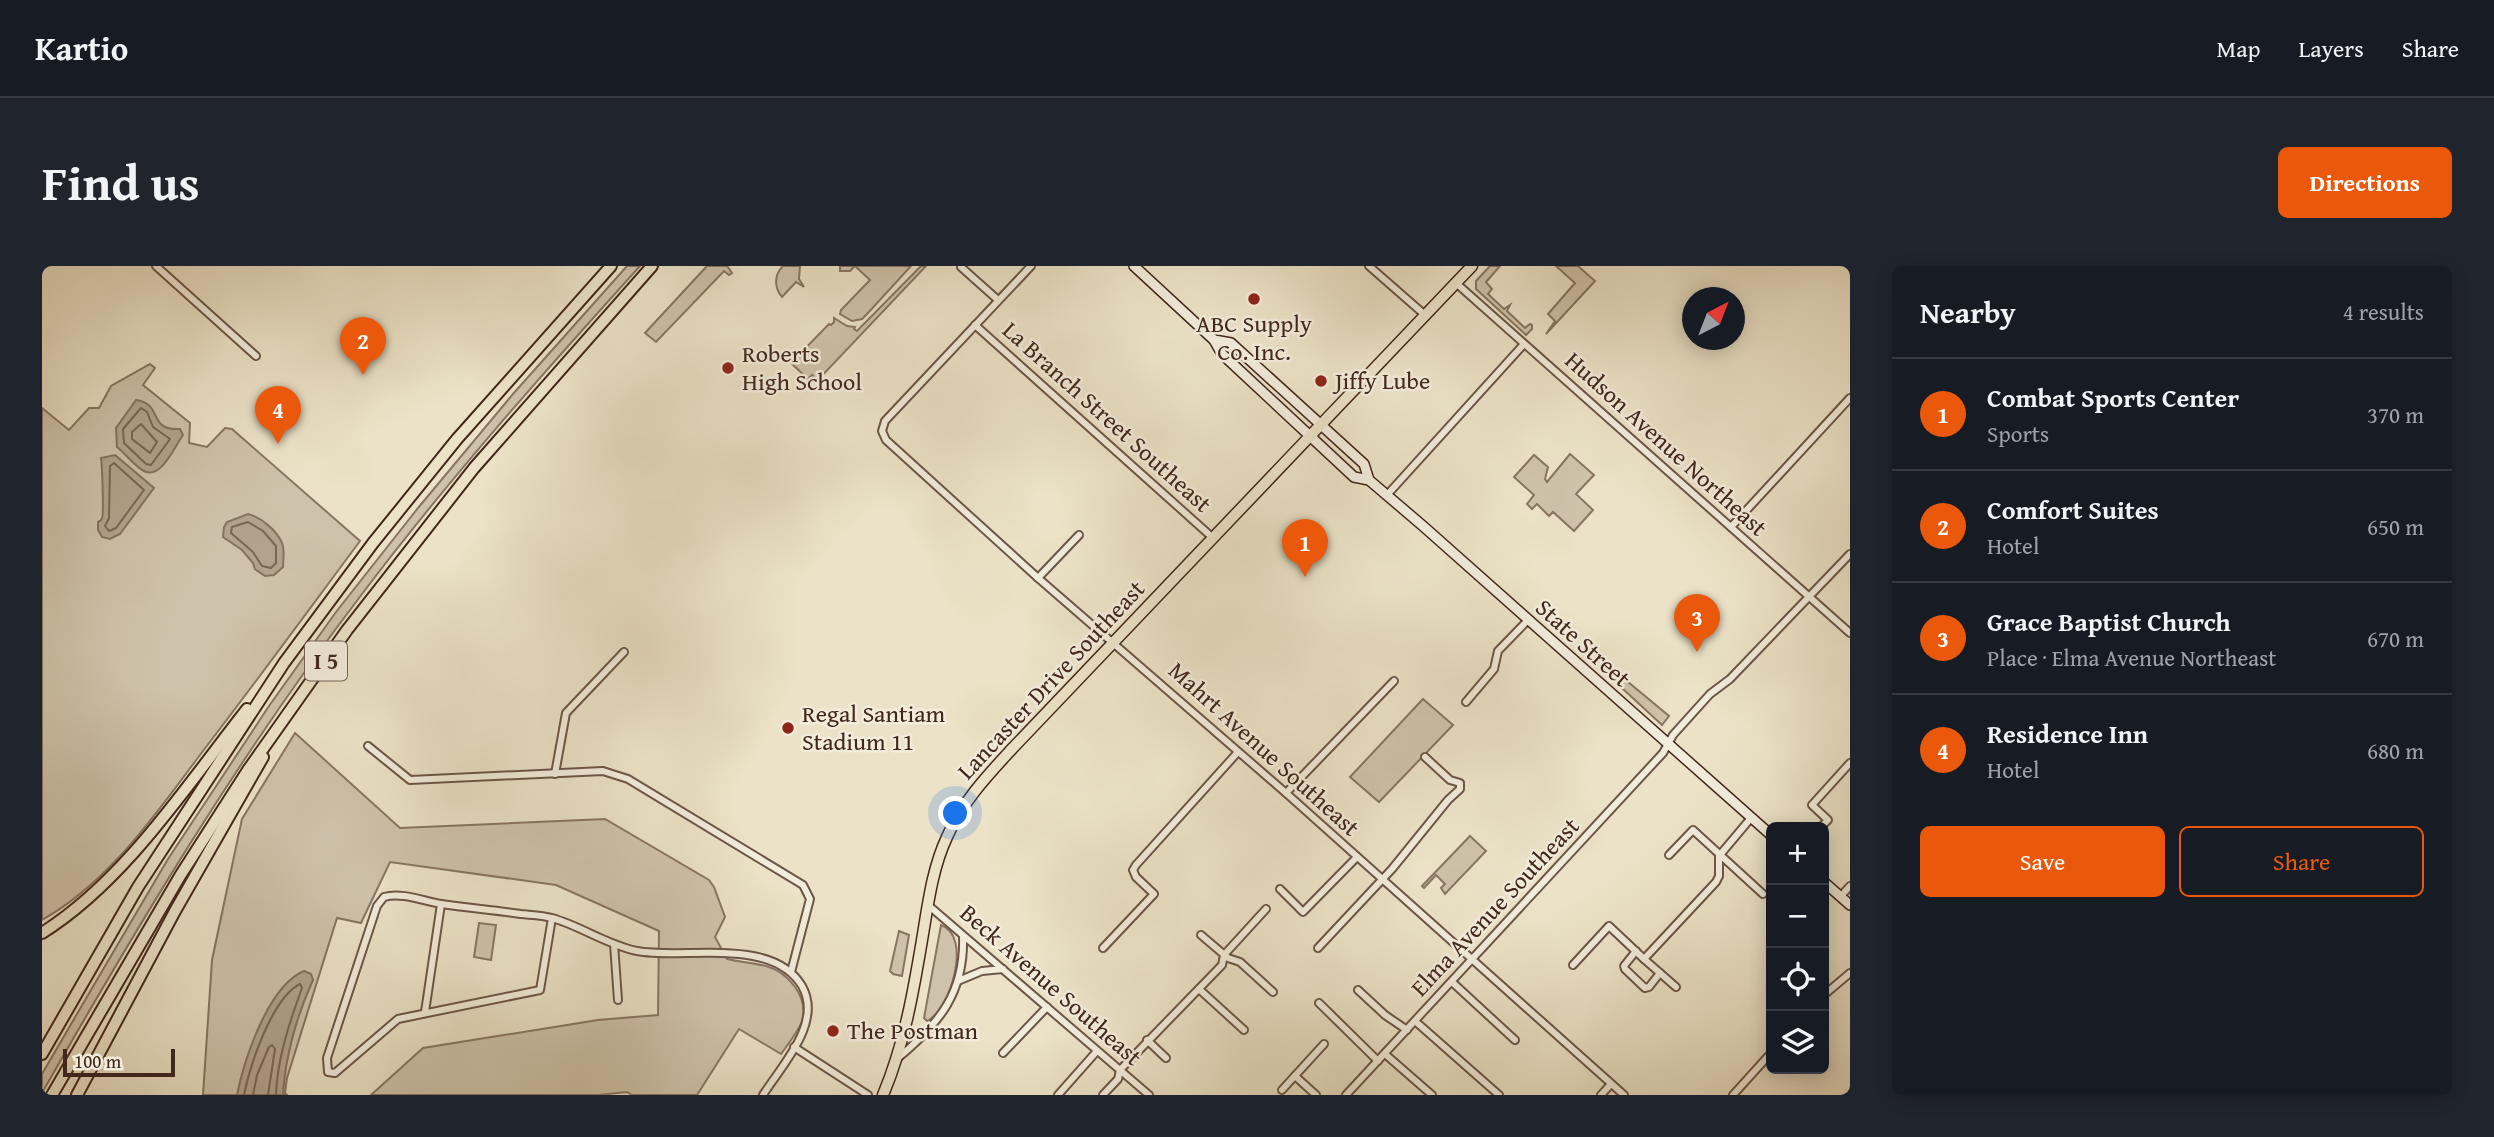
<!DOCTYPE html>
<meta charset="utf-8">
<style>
:root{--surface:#171b24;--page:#20242c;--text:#f1f3f6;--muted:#9ea1a6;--line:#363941;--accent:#ea580c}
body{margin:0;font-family:"Gentium Book Plus",serif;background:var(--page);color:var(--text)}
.controls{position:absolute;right:21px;bottom:21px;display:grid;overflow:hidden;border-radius:10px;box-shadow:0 4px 18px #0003}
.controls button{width:63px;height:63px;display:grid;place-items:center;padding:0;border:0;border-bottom:2px solid var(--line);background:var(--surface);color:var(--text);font:35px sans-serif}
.compass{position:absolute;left:1640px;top:21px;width:63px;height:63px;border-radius:50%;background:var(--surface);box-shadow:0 4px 18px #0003;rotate:42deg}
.scale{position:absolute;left:21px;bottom:18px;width:112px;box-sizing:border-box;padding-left:7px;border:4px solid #42281c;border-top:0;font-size:19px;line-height:24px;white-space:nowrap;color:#42281c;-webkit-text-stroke:5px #f2ecdb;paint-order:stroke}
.you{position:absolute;left:914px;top:548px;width:24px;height:24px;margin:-18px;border:5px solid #fff;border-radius:50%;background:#1a73e8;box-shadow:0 0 0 10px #1a73e833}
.badge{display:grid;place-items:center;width:46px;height:46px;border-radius:50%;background:var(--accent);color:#fff;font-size:23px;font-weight:700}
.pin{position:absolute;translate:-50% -58px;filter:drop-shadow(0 2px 4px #0008)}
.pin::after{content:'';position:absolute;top:37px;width:24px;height:21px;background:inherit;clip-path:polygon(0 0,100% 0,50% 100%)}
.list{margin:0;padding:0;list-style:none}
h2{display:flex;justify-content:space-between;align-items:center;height:91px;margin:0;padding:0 28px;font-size:30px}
h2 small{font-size:23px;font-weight:400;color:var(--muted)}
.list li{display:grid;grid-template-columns:46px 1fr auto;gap:21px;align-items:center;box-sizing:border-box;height:112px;padding:0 28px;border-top:2px solid var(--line)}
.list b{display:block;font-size:26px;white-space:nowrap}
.list p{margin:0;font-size:23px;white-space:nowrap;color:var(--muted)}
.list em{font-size:23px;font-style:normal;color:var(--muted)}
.actions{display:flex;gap:14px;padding:21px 28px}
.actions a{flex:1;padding:16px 0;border:2px solid var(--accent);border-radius:10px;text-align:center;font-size:24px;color:var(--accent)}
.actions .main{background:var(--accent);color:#fff}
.icon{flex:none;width:38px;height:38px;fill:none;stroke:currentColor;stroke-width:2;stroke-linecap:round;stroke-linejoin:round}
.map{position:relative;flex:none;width:1808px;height:829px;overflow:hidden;border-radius:10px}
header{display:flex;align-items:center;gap:42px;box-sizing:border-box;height:98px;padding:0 35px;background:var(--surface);border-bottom:2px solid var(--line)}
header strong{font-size:33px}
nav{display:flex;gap:38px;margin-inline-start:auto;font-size:24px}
.intro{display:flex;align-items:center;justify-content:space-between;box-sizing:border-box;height:168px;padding:0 42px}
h1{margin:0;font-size:49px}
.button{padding:18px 32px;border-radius:10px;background:var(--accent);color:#fff;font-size:24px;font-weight:700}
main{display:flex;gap:42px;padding:0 42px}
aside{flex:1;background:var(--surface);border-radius:10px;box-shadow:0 4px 18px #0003}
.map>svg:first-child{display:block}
</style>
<header>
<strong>Kartio</strong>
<nav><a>Map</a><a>Layers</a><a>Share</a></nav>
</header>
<div class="intro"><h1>Find us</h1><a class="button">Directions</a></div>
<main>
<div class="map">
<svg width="1808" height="829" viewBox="0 0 1808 829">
<rect width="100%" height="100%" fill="#ebe2c7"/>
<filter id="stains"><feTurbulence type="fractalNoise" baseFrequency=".00286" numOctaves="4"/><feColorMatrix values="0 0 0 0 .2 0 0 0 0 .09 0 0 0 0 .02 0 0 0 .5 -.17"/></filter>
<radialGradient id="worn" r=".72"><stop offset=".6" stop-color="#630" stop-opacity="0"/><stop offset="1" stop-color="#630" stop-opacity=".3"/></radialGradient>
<g fill="#cec2aa" stroke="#887563" stroke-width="2">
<path d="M 585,0 L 598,0 C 502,106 407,213 320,328 C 200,485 98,655 0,827 L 0,808 L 56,712 L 126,593 L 227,440 L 294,346 L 376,242 L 471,128 Z"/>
<polygon points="665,0 685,0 690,7 687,9 682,5 614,76 603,67"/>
<path d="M 758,0 L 757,13 L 762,21 L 754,16 L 740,31 C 732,21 732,9 741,0 Z"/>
<polygon points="798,0 869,0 825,48 820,53 810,55 798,48 799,44 828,14 813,0 808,5 798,5"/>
<polygon points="879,0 884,0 776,114 770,109 766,113 749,97 787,58 789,59 792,56 792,52 805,60 813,61 812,63 815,65"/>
<polygon points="1448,0 1458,0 1444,16 1450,23 1446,28 1462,43 1468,39 1465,45 1483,62 1488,58 1490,59 1490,63 1484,69 1434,23 1434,15"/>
<polygon points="1514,0 1536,0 1553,15 1504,68 1513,55 1506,48 1533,17"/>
<path d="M 108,98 L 113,102 L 101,119 L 148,157 L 147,177 L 165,181 L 183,162 L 190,163 L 318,275 C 266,345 214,416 161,485 C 114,547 69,615 0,654 L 0,142 L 27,164 L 47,142 L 57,142 L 69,120 Z"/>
<polygon points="1528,188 1552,209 1534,228 1551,244 1532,265 1511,246 1507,250 1495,238 1490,243 1485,238 1492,229 1472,211 1492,189 1506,201 1503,213 1505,216"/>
<polygon points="1574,406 1627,450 1620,459 1569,412"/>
<polygon points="1381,433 1411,459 1337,536 1308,511"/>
<path d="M 253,467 L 358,562 L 563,553 L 667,614 L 672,621 L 683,651 L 673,671 L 685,693 C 698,696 711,697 724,700 C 746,706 767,731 760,755 C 756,766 746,778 739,788 L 697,763 L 655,829 L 590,829 L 585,826 L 557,829 L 329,829 L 381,782 L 556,754 L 616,749 L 617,665 L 514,619 L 348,596 L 319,657 L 295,652 L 245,812 L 243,827 L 245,829 L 161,829 L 170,694 L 200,553 Z"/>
<polygon points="1428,570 1444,585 1403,628 1399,622 1403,618 1394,609 1382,622 1380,620"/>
<polygon points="437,657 454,659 449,694 432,691"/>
<path d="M 899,659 C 931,670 908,745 885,755 L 882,752 Z"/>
<polygon points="857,665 867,669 860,710 851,708 848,705"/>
</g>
<g fill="#b2a38d" stroke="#857260" stroke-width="2">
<path d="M 94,134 C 122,138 105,165 138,163 L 141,169 C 133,180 119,214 102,205 C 92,200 84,188 75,181 L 74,162 Z"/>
<path d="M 73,189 L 112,222 L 78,268 L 68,273 L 60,271 L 56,264 L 56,256 C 58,255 60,254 60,252 C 62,248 60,197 59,192 Z"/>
<path d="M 206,248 C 219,251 235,265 240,277 C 243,284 241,294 241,301 L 232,309 L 223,310 L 213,303 L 211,297 L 200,284 L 181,271 L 182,261 L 185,256 Z"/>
<path d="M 262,705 L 269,708 L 271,714 C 255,749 243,791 241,829 L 195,829 C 202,794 226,720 262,705 Z"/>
</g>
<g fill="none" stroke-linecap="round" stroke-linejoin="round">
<g stroke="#7a6654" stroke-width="2">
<polygon points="99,142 105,146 111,161 128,173 109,199 104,198 82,177 81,163"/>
<polygon points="99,158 115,176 108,187 90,173 90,166"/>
<polygon points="72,197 102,224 74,262 67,265 63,260 67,252 68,200"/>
<polygon points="206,256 221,265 234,280 234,297 229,302 220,300 211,286 189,267 190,261"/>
<path d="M 202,829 C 208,799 230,732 258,718 L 260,722 C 248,755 235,793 234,829"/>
<polyline points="211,829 215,809 227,781 230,779 233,783 226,829"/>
</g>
<g stroke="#6c5647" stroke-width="10">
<g id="street">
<polyline points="114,0 214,90"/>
<polyline points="989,0 843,155 840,165 844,174 996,312 1244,527 1582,829"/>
<polyline points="1327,0 1383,49"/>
<polyline points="919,1 956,34"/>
<polyline points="1414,17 1808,367"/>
<polyline points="933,59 1171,272"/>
<polyline points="1345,229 1482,78"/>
<polyline points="1689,261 1808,132"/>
<polyline points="996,312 1037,269"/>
<polyline points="1424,436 1452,403 1456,385 1486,354"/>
<polyline points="326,480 368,514 561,505 586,513 761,619 768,633 749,706"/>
<polyline points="513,508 524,447 582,386"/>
<polyline points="1244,527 1352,415"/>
<polyline points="1779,561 1786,554 1770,539 1808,497"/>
<polyline points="1627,589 1651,564 1721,628"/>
<polyline points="1238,623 1261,646 1315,591"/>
<polyline points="1799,630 1808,620"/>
<polyline points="886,639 1107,829"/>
<path d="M 510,652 L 498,724 L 356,753 L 293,807 L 286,806 L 285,792 L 335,640 L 342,631 C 360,626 381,635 399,638 C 426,642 452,644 479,648 C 489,649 500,649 510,652 C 539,660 565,679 595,685 C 643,694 730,670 760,720 C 781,757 740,799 721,829"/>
<polyline points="1159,669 1186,692 1198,696 1231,726"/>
<polyline points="572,678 576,734"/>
<polyline points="1061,682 1112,628 1094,611 1091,604 1094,599 1196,486"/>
<polyline points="1276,682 1350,603 1406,534 1418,523 1418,517 1408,514 1383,491"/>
<polyline points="1594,685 1582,700 1583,703 1603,722 1607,721 1618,707"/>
<polyline points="1602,693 1634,721"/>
<polyline points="1531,699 1567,660 1602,693 1674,616 1677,610 1677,590 1709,552"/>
<polyline points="916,715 940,705 961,703"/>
<polyline points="1410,716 1473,774"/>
<polyline points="1157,723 1202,764"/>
<polyline points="1316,724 1343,749 1365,764"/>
<polyline points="1782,729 1808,707"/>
<polyline points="1277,737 1336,795"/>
<polyline points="383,746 399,638"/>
<polyline points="1373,755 1457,829"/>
<polyline points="1105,774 1124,792"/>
<polyline points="752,781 826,829"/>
<polyline points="961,787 1005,741"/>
<polyline points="1343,788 1390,829"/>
<path d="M 856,792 C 898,757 923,726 921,670"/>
<polyline points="1253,810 1274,829"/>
<polyline points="1240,824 1282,778"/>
<polyline points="1016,829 1055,785"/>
<polyline points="1061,829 1076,813 1078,804 1180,699 1182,689 1224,643"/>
<polyline points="1304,829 1621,487 1631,469 1668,428 1688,413 1808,288"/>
<polyline points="1559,829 1569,818"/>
<polyline points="1691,829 1729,787"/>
</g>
</g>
<g stroke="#42281c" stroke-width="12">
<g id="secondary">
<polyline points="1092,0 1172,74 1180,88 1312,211 1327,214 1381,260 1729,569"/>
<polyline points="1172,74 1189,77 1322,198 1327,214"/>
<polyline points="1782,616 1808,639"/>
</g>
</g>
<g stroke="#42281c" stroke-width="13">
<path id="primary" d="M 841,829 C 862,779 871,728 880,674 C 886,639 890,603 905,571 C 919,538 944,511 968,485 L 1430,0"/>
</g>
<g stroke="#42281c" stroke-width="14">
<g id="highway">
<path d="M 0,667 C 83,615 145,519 205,443"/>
<polyline points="0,788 96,621 242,397 331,277 415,173 569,0"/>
<polyline points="10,829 138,610 206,504 305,364 432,202 610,0"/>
<polyline points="35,829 133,645 221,491"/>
</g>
</g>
<use href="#street" stroke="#f2ecdb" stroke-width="6"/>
<use href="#secondary" stroke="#f2ecdb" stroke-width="9"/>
<use href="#primary" stroke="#ebe2c7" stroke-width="10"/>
<use href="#highway" stroke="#ebe2c7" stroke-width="10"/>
</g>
<g fill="#8f2418" stroke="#f2ecdb" stroke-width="2.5">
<circle cx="1212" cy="33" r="7"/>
<circle cx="686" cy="102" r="7"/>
<circle cx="1279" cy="115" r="7"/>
<circle cx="746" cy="462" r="7"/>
<circle cx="791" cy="765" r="7"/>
</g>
<g text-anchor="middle" stroke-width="5" stroke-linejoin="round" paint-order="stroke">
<rect fill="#f2ecdb" stroke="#776355" stroke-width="2" x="263" y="375.5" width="42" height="39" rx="5"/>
<g font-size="23" font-weight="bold" fill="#42281c">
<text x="284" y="403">I 5</text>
</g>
<g font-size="24" fill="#42281c" stroke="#f2ecdb" text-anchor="start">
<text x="1212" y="66" text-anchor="middle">ABC Supply<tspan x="1212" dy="28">Co. Inc.</tspan></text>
<text x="700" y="96">Roberts<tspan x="700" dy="28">High School</tspan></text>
<text x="1293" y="123">Jiffy Lube</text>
<text x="760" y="456">Regal Santiam<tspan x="760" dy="28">Stadium 11</tspan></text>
<text x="805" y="773">The Postman</text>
</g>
<g font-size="24" fill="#42281c" stroke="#f2ecdb">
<text transform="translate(1065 151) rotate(42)" y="8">La Branch Street Southeast</text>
<text transform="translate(1624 178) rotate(42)" y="8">Hudson Avenue Northeast</text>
<text transform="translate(1541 377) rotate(42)" y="8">State Street</text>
<text transform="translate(1009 414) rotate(-47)" y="8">Lancaster Drive Southeast</text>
<text transform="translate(1222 483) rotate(42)" y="8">Mahrt Avenue Southeast</text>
<text transform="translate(1453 641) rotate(-47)" y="8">Elma Avenue Southeast</text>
<text transform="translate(1009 719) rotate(41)" y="8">Beck Avenue Southeast</text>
</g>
</g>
<rect width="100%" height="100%" filter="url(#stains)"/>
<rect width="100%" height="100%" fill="url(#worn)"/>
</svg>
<div class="controls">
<button>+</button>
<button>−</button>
<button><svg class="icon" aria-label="locate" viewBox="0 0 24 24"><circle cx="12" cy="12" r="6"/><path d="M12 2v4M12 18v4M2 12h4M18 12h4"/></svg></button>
<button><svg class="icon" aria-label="layers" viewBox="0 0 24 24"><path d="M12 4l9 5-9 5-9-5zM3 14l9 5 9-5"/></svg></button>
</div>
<svg class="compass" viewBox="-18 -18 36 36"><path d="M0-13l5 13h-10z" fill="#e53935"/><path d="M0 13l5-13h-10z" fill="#9ea1a6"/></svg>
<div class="scale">100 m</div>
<div class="you"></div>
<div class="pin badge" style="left:1263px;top:311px">1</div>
<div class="pin badge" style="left:321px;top:109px">2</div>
<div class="pin badge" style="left:1655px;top:386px">3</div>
<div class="pin badge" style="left:236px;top:178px">4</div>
</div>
<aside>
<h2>Nearby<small>4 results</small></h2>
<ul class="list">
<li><span class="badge">1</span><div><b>Combat Sports Center</b><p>Sports</p></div><em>370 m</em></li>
<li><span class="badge">2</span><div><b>Comfort Suites</b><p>Hotel</p></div><em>650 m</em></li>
<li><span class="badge">3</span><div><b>Grace Baptist Church</b><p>Place · Elma Avenue Northeast</p></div><em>670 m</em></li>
<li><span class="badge">4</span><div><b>Residence Inn</b><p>Hotel</p></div><em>680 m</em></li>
</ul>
<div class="actions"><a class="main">Save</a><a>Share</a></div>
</aside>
</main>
